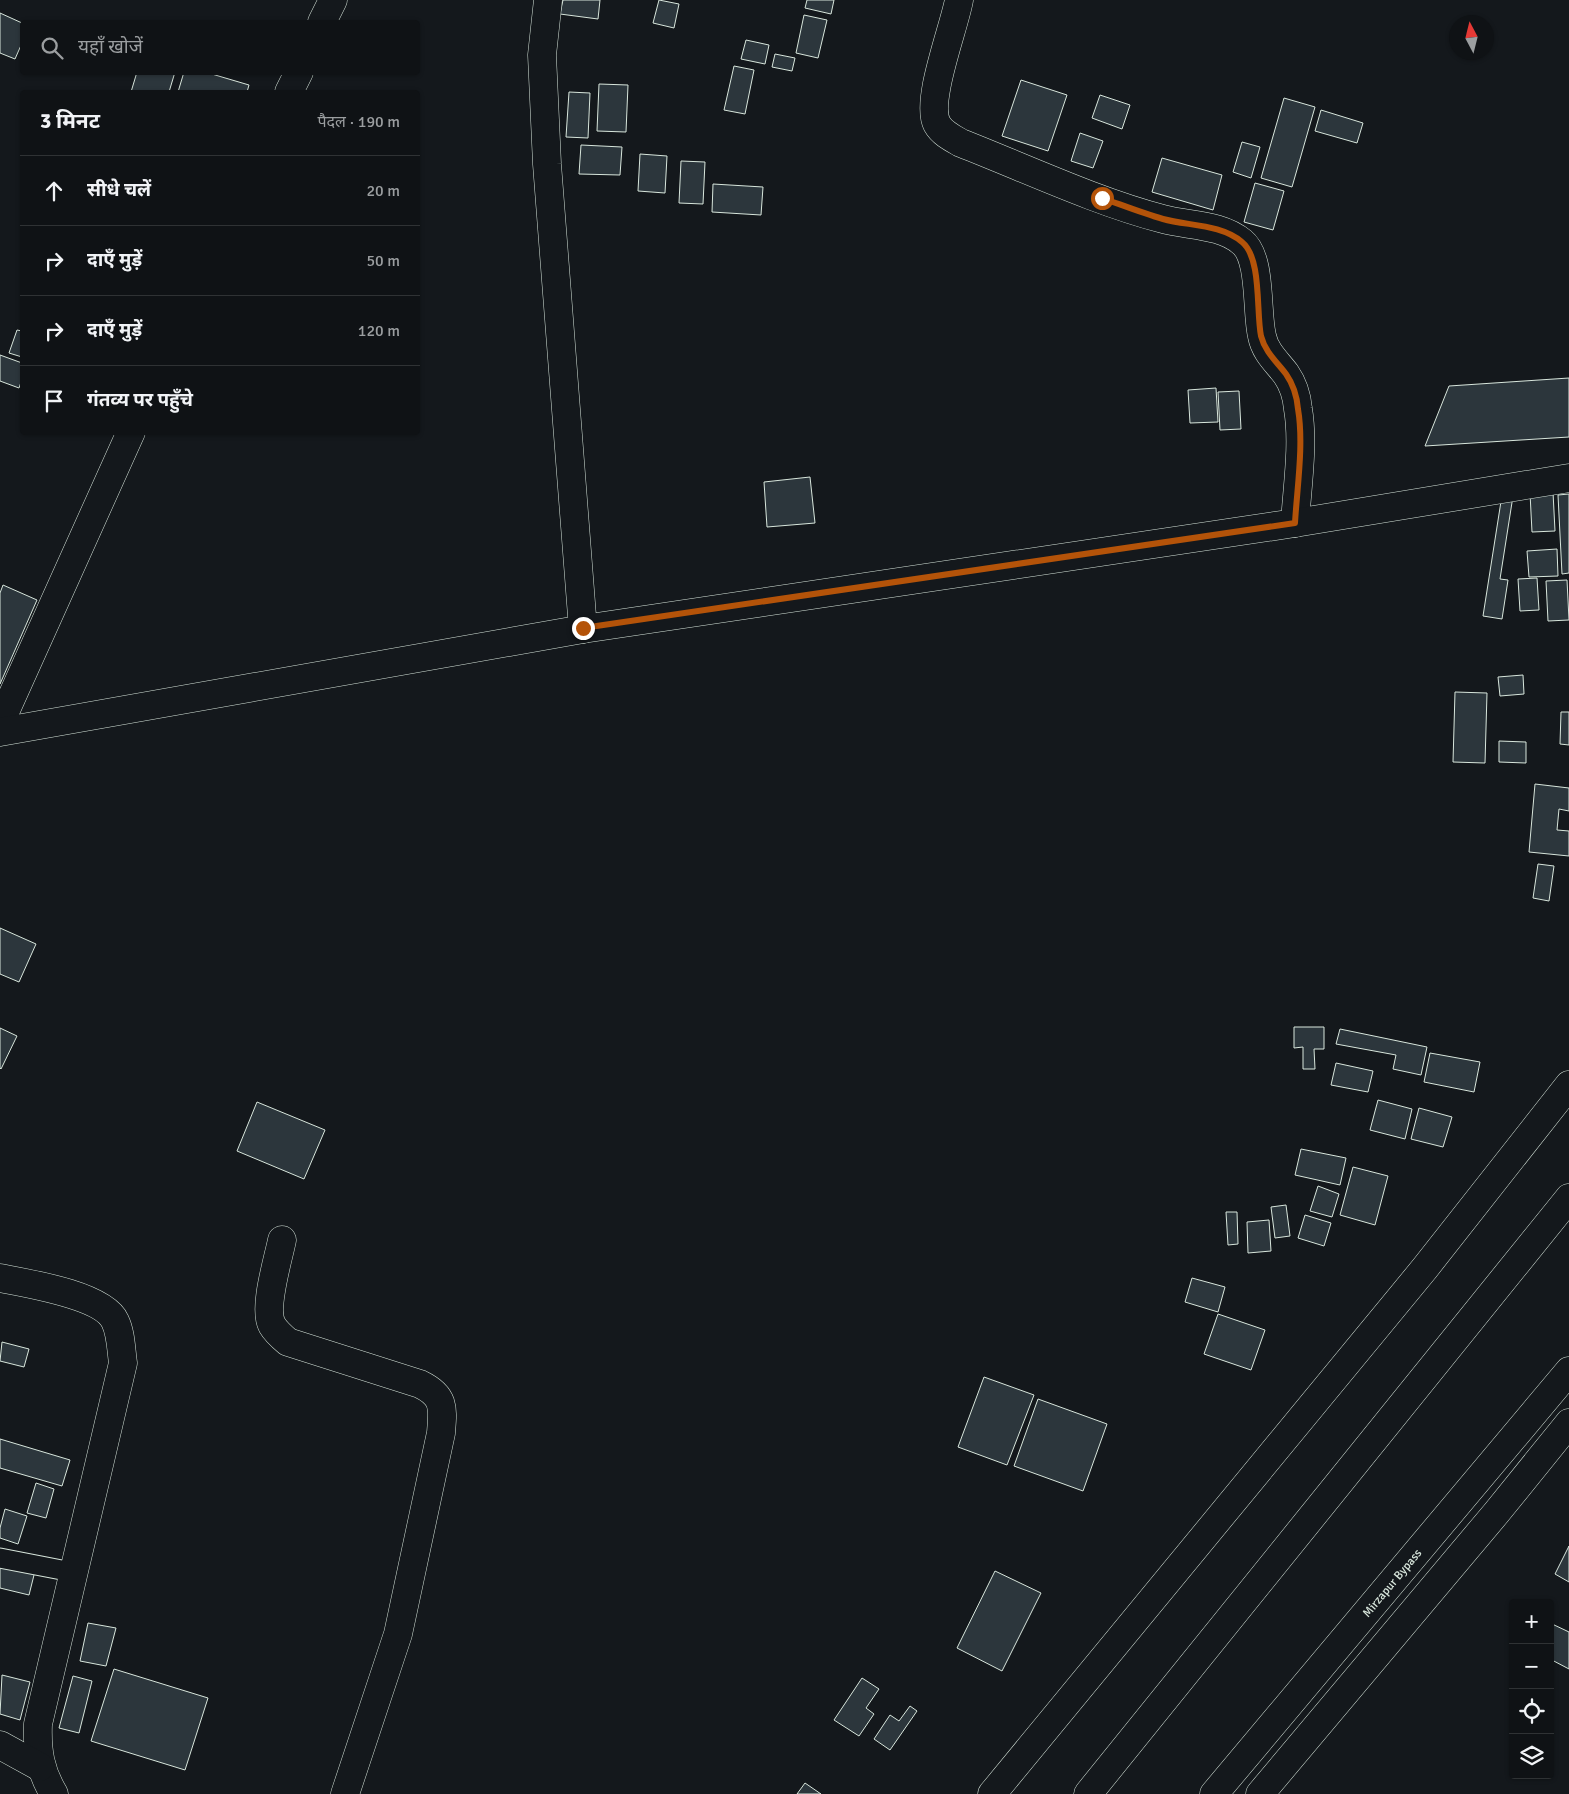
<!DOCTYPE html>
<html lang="hi">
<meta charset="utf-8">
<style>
:root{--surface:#0f1215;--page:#181b1e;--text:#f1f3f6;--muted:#9b9ea0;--line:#2f3234}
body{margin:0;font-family:Signika,"Noto Sans Devanagari",sans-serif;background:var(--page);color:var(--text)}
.controls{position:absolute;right:15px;bottom:15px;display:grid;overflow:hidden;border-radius:5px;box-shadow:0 1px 4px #0004}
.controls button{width:45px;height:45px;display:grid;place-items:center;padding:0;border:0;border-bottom:1px solid var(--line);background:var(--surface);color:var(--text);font:25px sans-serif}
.compass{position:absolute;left:1449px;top:15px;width:45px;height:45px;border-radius:50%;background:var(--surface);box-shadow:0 1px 4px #0004;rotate:353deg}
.stop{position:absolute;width:15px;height:15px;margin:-11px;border:4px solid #b45309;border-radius:50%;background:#fff}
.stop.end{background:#b45309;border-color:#fff;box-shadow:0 1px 5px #0008}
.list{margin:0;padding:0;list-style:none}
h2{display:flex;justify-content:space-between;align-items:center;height:65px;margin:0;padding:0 20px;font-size:21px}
h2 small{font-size:16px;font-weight:400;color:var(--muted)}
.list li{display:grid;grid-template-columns:32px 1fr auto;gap:15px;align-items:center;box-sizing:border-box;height:70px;padding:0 20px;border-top:1px solid var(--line)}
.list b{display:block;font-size:19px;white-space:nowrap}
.list em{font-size:16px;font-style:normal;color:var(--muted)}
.icon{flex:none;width:28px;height:28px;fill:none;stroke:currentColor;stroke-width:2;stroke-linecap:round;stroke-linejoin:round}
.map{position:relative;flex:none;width:1569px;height:1794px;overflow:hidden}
.search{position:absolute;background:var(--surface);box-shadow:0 1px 4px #0004;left:20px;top:20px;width:400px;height:55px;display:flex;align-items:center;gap:12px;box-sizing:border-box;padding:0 18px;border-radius:5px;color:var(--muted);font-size:19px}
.panel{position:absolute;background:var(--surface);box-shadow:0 1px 4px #0004;left:20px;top:90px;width:400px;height:345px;border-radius:5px}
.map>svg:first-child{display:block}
</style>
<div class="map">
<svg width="1569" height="1794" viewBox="0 0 1569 1794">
<rect width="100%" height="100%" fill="#14181c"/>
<g fill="#2c363c" stroke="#d8e6dc">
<polygon points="563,0 600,0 598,19 560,14"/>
<polygon points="659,0 679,4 674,28 653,23"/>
<polygon points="807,0 834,0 831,14 805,8"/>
<polygon points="0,13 22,23 22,43 15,59 0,53"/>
<polygon points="804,15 827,20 818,58 796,53"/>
<polygon points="746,40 769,45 765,64 741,59"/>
<polygon points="775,54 795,58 792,71 772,67"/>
<polygon points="734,66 754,70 745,114 724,110"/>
<polygon points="137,72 175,72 169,92 131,92"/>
<polygon points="184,72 205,72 249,85 247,92 178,92"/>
<polygon points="1021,80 1067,95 1048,151 1002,136"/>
<polygon points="599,84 628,85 626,132 597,131"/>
<polygon points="569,92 590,93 588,138 566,137"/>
<polygon points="1100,95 1130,105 1122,129 1092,118"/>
<polygon points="1284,98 1315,107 1292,187 1261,178"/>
<polygon points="1321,110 1363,123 1357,143 1315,131"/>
<polygon points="1080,133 1103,141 1093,168 1071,161"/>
<polygon points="1242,142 1260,147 1251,178 1233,172"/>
<polygon points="581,145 622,147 620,175 579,174"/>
<polygon points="640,154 667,156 665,193 638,191"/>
<polygon points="1162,158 1222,175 1213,210 1152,192"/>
<polygon points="681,161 705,162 703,204 679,203"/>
<polygon points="1255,183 1284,191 1273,230 1244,222"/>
<polygon points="713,184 763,187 761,215 712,212"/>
<polygon points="17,330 22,331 22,357 9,353"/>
<polygon points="0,355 22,363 22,379 19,388 0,381"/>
<polygon points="1569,378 1569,437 1425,446 1449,386"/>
<polygon points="1216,388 1218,422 1190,423 1188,390"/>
<polygon points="1239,391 1241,429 1220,430 1218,392"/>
<polygon points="810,477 815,523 767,527 764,482"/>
<polygon points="1553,492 1555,531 1532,532 1530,493"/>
<polygon points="1569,494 1569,573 1562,574 1558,495"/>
<polygon points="1502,495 1513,496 1500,579 1508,580 1502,619 1483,616"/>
<polygon points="1557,549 1558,576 1529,577 1527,551"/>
<polygon points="1537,578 1539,610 1520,611 1518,579"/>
<polygon points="1567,580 1569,620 1548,621 1546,581"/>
<polygon points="3,585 37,600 0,684 0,593"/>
<polygon points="1523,675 1524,694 1500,696 1498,677"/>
<polygon points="1455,692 1487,693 1485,763 1453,762"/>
<polygon points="1561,712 1569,712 1569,745 1560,744"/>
<polygon points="1499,741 1526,742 1526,763 1499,762"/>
<polygon points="1535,784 1569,788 1569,811 1559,809 1557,830 1569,831 1569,856 1529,852"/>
<polygon points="1538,864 1554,866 1549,901 1533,898"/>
<polygon points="0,928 36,944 19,982 0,974"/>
<polygon points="1294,1027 1324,1027 1324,1049 1314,1049 1315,1069 1303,1069 1303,1047 1294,1048"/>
<polygon points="0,1028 17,1036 1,1069 0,1068"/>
<polygon points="1340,1029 1427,1047 1421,1075 1393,1069 1396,1055 1336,1044"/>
<polygon points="1430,1053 1480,1062 1474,1092 1424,1082"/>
<polygon points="1336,1063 1373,1071 1368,1092 1331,1085"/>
<polygon points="1378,1100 1412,1109 1405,1139 1370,1130"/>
<polygon points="257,1102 325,1130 304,1179 237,1151"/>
<polygon points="1419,1108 1452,1117 1443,1147 1411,1139"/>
<polygon points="1301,1149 1346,1158 1340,1185 1295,1175"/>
<polygon points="1353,1167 1388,1176 1375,1225 1340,1215"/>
<polygon points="1318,1186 1339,1194 1332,1217 1310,1211"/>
<polygon points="1286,1205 1290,1236 1275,1238 1271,1207"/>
<polygon points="1226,1212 1237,1212 1238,1244 1228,1245"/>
<polygon points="1305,1215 1331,1223 1324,1246 1298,1238"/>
<polygon points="1269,1220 1271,1251 1248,1253 1247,1222"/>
<polygon points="1192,1278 1225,1287 1218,1312 1185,1302"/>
<polygon points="1218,1314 1265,1330 1251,1370 1204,1354"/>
<polygon points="2,1342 29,1349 24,1367 0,1361"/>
<polygon points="984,1377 1034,1395 1007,1465 958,1447"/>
<polygon points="1038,1399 1107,1424 1083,1491 1014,1466"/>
<polygon points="0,1439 70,1460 62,1486 0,1468"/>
<polygon points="36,1483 54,1489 46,1518 27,1513"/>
<polygon points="5,1509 27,1516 18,1544 0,1538 0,1528"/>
<polygon points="1569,1546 1569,1582 1555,1574"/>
<polygon points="0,1562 35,1571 29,1595 0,1588"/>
<polygon points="995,1571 1041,1593 1002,1671 957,1648"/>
<polygon points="88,1623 116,1628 106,1666 80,1661"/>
<polygon points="1550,1623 1569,1632 1569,1669 1550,1659"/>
<polygon points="114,1669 208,1698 185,1770 91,1741"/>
<polygon points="2,1675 30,1682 20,1720 0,1714"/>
<polygon points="73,1676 92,1681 79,1733 59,1728"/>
<polygon points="862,1678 879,1689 866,1708 874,1714 859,1736 834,1720"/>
<polygon points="910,1706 917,1711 890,1750 874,1739 890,1715 899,1721"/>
<polygon points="805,1783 821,1794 797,1794"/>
</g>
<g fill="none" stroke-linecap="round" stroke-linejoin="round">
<g stroke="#d8e6dc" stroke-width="21">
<polyline id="lane" points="0,1558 72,1572"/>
</g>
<g stroke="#d8e6dc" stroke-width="29">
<g id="street">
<polyline points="548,0 542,55 547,164 583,629"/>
<path d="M 959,0 C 954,28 925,101 937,124 C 942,133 952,138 961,143 C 1025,168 1097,202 1163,219 C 1189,226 1221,224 1242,242 C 1262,258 1256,312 1262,336 C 1265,352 1277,362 1286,374 C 1293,384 1297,397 1298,409 C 1304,444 1297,488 1295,523"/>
<polyline points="322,22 333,0"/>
<polyline points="289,92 299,72"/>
<polyline points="0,723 131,432"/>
<polyline points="0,732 583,629 1295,523 1569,478"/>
<path d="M 282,1240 C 278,1260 263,1308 272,1325 C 276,1332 282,1337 288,1342 L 420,1384 C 445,1396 443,1408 441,1433 L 398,1634 L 345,1794"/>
<path d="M 0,1278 C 26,1283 103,1295 115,1321 C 121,1333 121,1349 123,1363 L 38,1724 C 37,1751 40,1771 54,1794"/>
<polyline points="0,1745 40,1767"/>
</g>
</g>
<g stroke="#d8e6dc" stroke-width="29">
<g id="secondary">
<polyline points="992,1794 1425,1268 1569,1085"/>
<polyline points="1260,1794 1497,1512 1569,1423"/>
</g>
</g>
<g stroke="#d8e6dc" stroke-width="29">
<g id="highway">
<polyline points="1088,1794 1569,1198"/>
<polyline points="1214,1794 1569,1371"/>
</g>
</g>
<use href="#lane" stroke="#14181c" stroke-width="19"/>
<use href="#street" stroke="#14181c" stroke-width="28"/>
<use href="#secondary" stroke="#14181c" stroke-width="28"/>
<use href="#highway" stroke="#14181c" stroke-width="28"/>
</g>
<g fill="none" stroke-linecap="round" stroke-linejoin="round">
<path stroke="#b45309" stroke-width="6" d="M 583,628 L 1295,523 C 1297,488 1304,444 1298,409 C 1297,397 1293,384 1286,374 C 1277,362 1265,352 1261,336 C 1256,312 1262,258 1242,242 C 1221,224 1188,226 1163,219 C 1142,213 1122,205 1102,198"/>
</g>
<g text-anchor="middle" stroke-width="4" stroke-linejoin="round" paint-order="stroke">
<g font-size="12" fill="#d8e6dc" stroke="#14181c">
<text transform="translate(1392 1583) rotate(-50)" y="4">Mirzapur Bypass</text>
</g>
</g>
</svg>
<div class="controls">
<button>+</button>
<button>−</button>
<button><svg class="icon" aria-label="locate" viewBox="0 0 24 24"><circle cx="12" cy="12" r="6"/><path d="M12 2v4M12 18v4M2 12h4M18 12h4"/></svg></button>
<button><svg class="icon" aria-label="layers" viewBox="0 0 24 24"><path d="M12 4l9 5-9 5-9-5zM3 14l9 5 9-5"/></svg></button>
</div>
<svg class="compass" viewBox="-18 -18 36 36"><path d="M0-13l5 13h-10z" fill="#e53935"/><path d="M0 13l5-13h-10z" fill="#9b9ea0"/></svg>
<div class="stop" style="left:1102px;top:198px"></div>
<div class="stop end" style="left:583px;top:628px"></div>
<div class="search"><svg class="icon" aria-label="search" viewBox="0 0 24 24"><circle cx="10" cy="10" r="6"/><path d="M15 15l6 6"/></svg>यहाँ खोजें</div>
<section class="panel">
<h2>3 मिनट<small>पैदल · 190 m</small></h2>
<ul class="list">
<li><svg class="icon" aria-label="ahead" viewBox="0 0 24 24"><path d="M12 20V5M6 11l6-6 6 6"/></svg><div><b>सीधे चलें</b></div><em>20 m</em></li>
<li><svg class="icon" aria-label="right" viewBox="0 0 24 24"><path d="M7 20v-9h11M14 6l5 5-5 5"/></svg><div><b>दाएँ मुड़ें</b></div><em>50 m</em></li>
<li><svg class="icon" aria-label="right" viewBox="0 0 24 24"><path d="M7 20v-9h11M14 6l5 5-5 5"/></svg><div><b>दाएँ मुड़ें</b></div><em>120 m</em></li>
<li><svg class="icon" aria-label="arrive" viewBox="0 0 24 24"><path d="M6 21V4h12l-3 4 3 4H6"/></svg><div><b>गंतव्य पर पहुँचे</b></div></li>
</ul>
</section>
</div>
